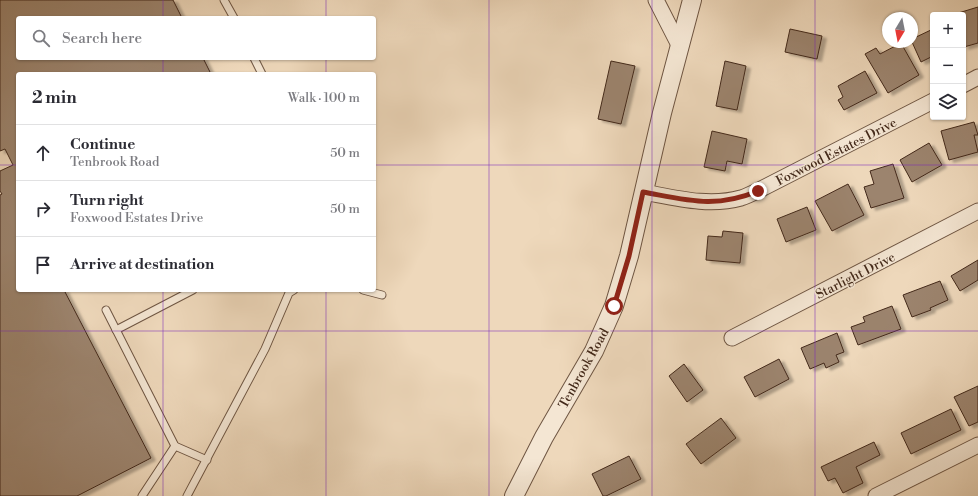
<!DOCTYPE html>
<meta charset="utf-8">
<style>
:root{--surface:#fff;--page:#f2f2f3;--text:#2b2b33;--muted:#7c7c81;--line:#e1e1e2}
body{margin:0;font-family:"Libre Bodoni",serif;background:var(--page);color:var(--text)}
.controls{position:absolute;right:12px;top:12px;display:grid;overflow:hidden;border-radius:4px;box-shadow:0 1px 3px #0004}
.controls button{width:36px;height:36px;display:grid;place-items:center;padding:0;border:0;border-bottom:1px solid var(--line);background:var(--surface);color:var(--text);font:20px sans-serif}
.compass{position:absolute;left:882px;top:12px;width:36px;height:36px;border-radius:50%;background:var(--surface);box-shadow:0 1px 3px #0004;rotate:190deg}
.stop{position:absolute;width:12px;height:12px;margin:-9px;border:3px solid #8f2418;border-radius:50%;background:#fff}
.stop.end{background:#8f2418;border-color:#fff;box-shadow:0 1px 4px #0008}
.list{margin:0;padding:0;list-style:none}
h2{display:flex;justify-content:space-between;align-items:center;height:52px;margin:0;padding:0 16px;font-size:17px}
h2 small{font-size:13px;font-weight:400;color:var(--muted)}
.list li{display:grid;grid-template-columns:26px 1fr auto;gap:12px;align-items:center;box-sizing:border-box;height:56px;padding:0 16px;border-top:1px solid var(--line)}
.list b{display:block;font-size:15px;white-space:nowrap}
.list p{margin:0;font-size:13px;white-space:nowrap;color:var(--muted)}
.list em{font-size:13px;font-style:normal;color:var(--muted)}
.icon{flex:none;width:22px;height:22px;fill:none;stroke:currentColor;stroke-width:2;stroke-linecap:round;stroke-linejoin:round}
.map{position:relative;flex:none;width:978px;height:496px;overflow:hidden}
.search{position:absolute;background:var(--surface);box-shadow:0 1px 3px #0004;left:16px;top:16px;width:360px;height:44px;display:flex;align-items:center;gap:10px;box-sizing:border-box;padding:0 14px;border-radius:4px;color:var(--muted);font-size:15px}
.panel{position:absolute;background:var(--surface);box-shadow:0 1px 3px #0004;left:16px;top:72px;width:360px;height:220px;border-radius:4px}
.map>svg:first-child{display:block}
</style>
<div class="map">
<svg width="978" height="496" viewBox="0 0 978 496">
<defs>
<filter id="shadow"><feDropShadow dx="4.5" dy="2.5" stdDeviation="1" flood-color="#0004"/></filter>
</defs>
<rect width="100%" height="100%" fill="#eed8bb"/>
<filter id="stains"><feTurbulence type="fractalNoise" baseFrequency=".005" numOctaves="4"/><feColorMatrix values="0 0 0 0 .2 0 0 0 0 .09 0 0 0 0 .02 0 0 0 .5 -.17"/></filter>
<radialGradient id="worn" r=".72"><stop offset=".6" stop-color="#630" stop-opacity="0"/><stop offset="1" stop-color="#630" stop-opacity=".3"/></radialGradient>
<g fill="#9c846e" stroke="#43291a" filter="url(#shadow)">
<polygon points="0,0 173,0 182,18 18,18 18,58 203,58 211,74 18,74 18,290 64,290 151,458 77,496 0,496 0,195 2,194 0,191 0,171 13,165 5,149 0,151"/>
<polygon points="978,7 978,43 964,47 963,15 955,15 955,14"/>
<polygon points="790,29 822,36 817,59 785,52"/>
<polygon points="933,29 933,56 921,62 912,42 912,39"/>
<polygon points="901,43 919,75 888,93 865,54 876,48 880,54"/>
<polygon points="611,61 635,66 621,124 598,119"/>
<polygon points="725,61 746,66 737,110 716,106"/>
<polygon points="865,71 877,93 844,110 838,100 843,97 838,86"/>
<polygon points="974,122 978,135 974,135 978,152 949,160 941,131"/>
<polygon points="712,131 747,139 742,164 727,161 725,171 704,167"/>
<polygon points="929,143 942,165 912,182 900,160"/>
<polygon points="893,164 904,198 871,208 864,187 874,184 870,171"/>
<polygon points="848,184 864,215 832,231 815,201"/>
<polygon points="807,207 816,230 786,242 777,219"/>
<polygon points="723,231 743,233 740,263 706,260 708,236 722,237"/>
<polygon points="978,260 978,280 960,291 951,276"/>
<polygon points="940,281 948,300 930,308 931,310 912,317 903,295"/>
<polygon points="892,306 901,329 858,345 851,327 865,322 863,317"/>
<polygon points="837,333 844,352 836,355 839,362 826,368 824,363 810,369 801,348"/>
<polygon points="779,359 789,379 755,397 744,377"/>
<polygon points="684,364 703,390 687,402 669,376"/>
<polygon points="978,386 978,422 969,426 954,397"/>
<polygon points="951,409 961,430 911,454 901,433"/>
<polygon points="721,418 736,438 701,464 686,444"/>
<polygon points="874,442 880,455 856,467 863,483 843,493 835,478 828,481 821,467"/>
<polygon points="629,456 641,479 606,496 603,496 592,474"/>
</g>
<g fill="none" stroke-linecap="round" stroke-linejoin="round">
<g stroke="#6e5542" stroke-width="9">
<g id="service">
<polyline points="224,0 234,18"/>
<polyline points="254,58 262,74"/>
<polyline points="363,290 382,295"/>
<polyline points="106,310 175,446 207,460"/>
<polyline points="116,330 193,290"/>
<polyline points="142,496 175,446"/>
<polyline points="187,496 265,349 289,293 294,290"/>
</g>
</g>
<g stroke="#6e5542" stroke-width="17">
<g id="minor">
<polyline points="656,0 679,45"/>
<polyline points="963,85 978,77"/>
<path d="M 643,192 C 676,198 709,207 741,198 C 750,195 759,190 767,186 L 933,101"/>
<polyline points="732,338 978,211"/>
<polyline points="876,496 978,445"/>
</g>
</g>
<g stroke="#6e5542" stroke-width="20">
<polyline id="tertiary" points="514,496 544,437 594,351 614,306 629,256 662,113 692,0"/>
</g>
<use href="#service" stroke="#f4e6d3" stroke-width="7"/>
<use href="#minor" stroke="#f4e6d3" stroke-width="15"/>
<use href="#tertiary" stroke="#f4e6d3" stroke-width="18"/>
</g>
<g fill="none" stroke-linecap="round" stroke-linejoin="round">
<path stroke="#8f2418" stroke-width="5" d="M 614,306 L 629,256 L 643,192 C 687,200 715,209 758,191"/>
</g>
<path fill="none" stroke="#7b2cbf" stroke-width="1" stroke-opacity="0.55" d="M 163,0 L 163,18M 326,0 L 326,18M 489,0 L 489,496M 652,0 L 652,496M 815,0 L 815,496M 163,58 L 163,74M 326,58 L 326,74M 0,165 L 18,165M 374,165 L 978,165M 163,290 L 163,496M 326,290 L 326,496M 0,331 L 978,331"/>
<g text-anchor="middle" stroke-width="3" stroke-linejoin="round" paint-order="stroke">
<g font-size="13" fill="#43291a" stroke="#f4e6d3">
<text transform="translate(836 151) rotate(-27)" y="5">Foxwood Estates Drive</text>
<text transform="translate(855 275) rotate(-27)" y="5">Starlight Drive</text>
<text transform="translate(583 368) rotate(-61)" y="5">Tenbrook Road</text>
</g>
</g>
<rect width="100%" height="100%" filter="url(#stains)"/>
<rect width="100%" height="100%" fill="url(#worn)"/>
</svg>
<div class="controls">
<button>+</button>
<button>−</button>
<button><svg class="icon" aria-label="layers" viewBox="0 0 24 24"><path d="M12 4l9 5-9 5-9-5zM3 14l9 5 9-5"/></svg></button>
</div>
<svg class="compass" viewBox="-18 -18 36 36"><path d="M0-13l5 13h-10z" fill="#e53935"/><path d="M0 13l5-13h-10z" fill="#7c7c81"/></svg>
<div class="stop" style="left:614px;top:306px"></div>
<div class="stop end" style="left:758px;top:191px"></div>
<div class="search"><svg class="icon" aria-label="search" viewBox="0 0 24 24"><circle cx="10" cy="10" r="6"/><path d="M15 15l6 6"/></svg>Search here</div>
<section class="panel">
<h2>2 min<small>Walk · 100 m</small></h2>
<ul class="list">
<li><svg class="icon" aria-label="ahead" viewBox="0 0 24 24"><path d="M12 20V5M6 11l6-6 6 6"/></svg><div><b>Continue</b><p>Tenbrook Road</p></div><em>50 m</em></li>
<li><svg class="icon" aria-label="right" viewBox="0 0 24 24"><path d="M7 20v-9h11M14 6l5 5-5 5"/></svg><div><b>Turn right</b><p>Foxwood Estates Drive</p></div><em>50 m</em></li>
<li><svg class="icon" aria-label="arrive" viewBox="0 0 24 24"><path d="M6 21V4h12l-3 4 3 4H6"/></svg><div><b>Arrive at destination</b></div></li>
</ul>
</section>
</div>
